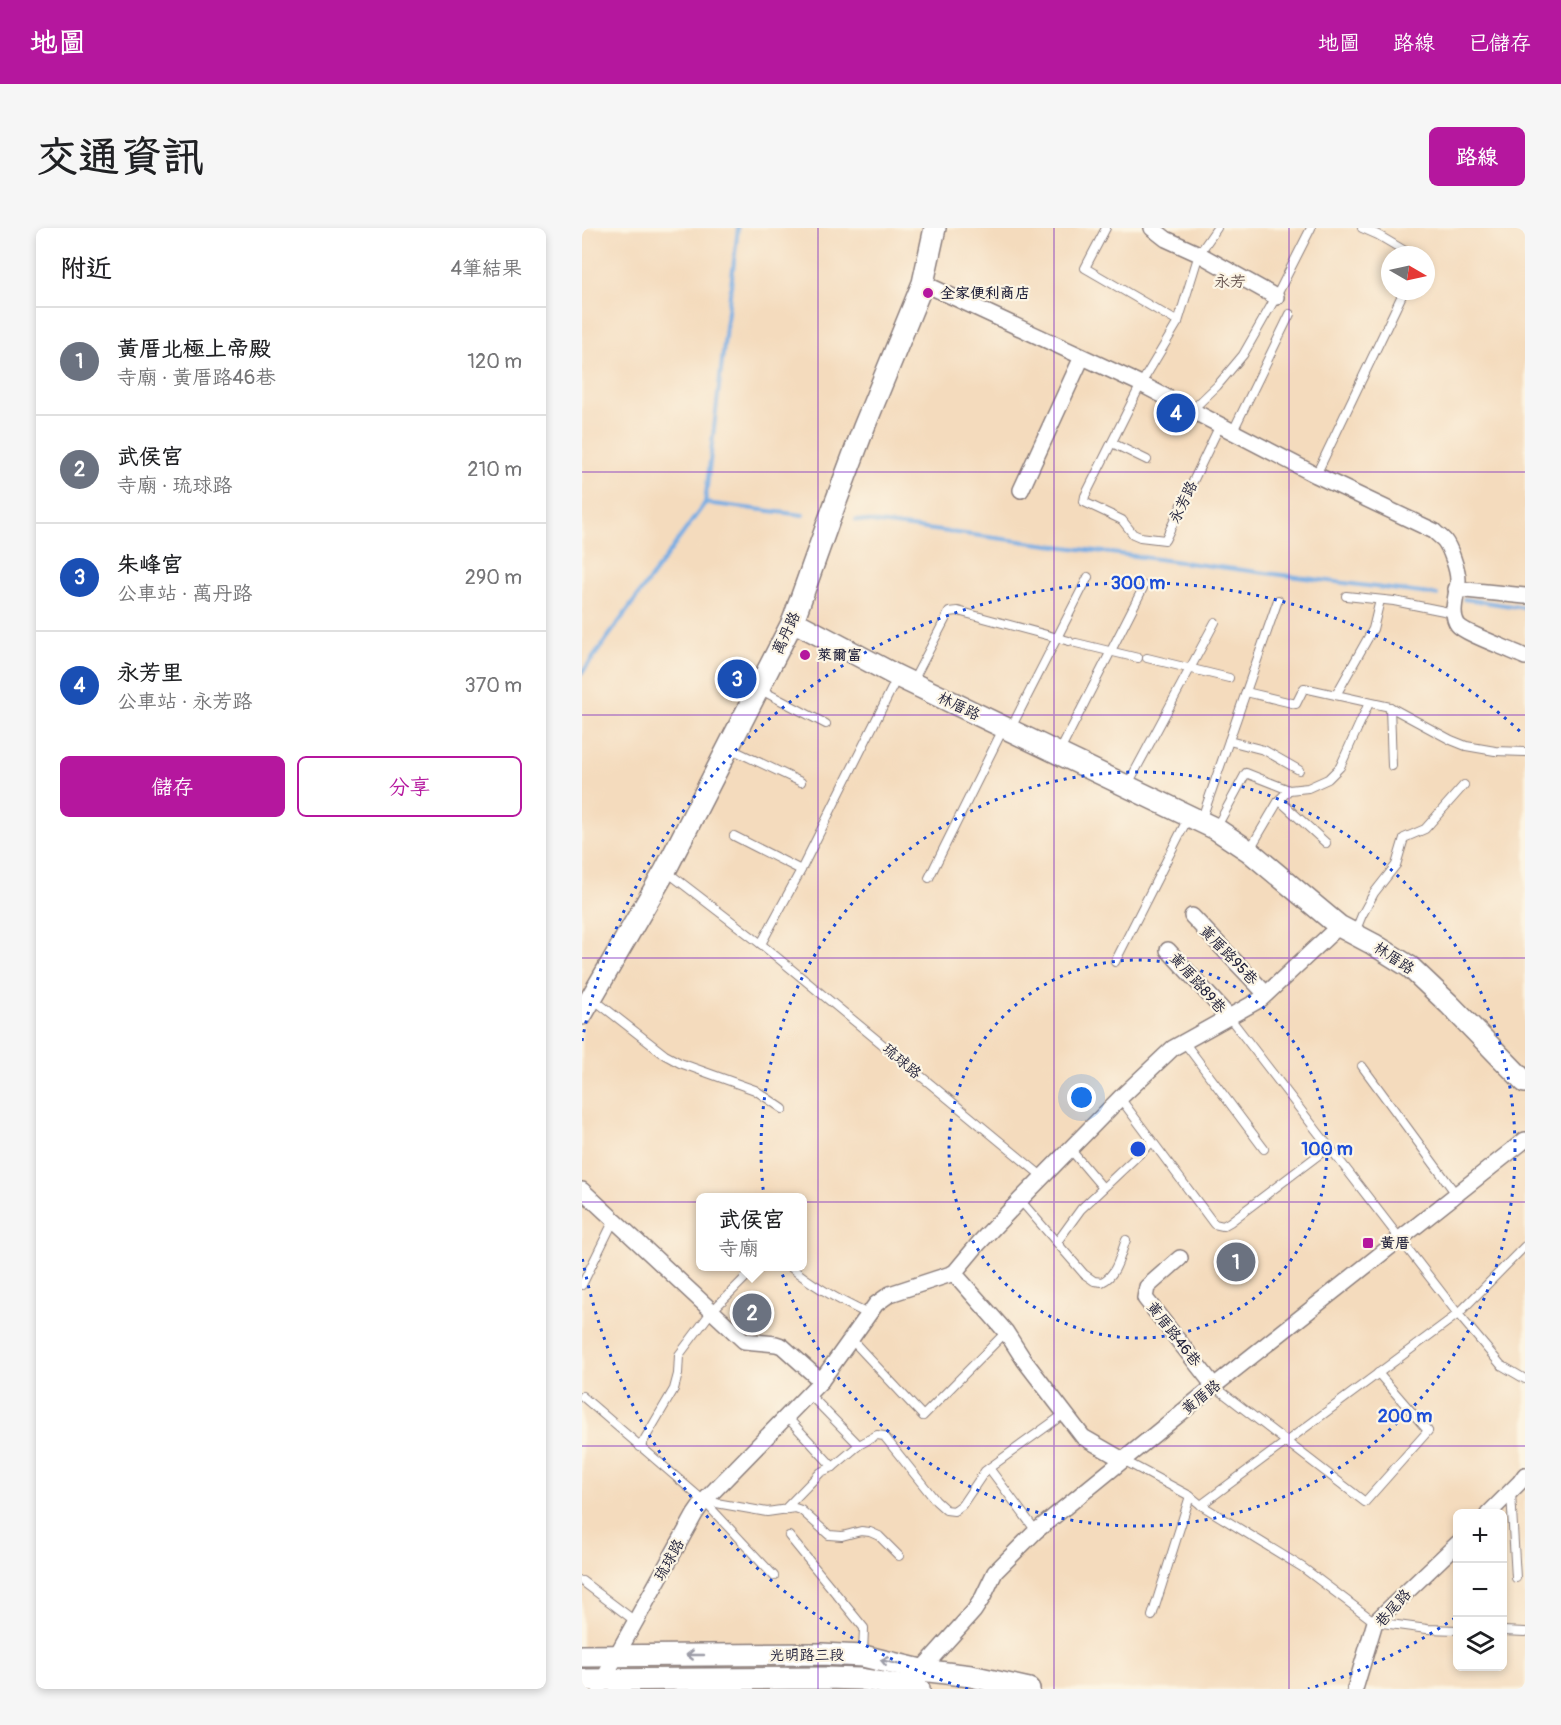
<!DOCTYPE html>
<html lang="zh-TW">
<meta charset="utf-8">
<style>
:root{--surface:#fff;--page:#f6f6f6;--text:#202124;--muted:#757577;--line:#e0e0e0;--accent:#b5179e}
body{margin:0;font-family:Pangolin,"LXGW WenKai TC",sans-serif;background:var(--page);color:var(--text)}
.controls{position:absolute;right:18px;bottom:18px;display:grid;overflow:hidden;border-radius:9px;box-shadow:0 3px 9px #0003}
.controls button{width:54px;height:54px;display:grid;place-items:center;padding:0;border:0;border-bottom:2px solid var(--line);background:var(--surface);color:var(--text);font:30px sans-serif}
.compass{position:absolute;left:799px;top:18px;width:54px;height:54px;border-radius:50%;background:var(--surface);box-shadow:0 3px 9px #0003;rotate:99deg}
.you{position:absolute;left:500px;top:870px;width:21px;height:21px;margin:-15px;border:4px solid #fff;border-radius:50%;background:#1a73e8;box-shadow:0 0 0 9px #1a73e833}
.badge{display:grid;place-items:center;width:39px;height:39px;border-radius:50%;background:var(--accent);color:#fff;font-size:20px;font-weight:700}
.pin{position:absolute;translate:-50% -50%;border:3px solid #fff;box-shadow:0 2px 6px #0006}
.popup{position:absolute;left:114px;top:965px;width:111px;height:78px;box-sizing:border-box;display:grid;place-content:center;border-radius:9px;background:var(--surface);filter:drop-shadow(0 2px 4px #0005);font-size:20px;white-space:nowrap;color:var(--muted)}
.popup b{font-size:22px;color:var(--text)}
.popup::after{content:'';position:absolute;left:50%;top:100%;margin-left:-12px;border:12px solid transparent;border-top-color:var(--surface)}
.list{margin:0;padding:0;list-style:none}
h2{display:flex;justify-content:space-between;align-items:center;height:78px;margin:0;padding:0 24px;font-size:26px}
h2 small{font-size:20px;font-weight:400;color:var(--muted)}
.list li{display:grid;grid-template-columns:39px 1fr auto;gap:18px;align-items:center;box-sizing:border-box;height:108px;padding:0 24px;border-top:2px solid var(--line)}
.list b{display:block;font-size:22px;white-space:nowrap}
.list p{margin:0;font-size:20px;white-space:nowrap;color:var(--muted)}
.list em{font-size:20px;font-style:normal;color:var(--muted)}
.actions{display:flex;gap:12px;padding:18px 24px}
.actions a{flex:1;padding:14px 0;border:2px solid var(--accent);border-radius:9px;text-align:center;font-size:21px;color:var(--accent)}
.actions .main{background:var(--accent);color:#fff}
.icon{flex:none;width:33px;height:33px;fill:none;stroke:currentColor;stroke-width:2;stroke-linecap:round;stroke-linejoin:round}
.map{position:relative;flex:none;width:943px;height:1461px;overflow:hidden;border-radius:9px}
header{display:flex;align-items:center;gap:36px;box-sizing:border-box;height:84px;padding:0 30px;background:var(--accent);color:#fff}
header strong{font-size:28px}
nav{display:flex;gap:33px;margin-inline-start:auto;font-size:21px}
.intro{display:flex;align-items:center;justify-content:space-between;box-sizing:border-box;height:144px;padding:0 36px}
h1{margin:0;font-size:42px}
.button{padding:15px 27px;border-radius:9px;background:var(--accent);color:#fff;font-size:21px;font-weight:700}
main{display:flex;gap:36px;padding:0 36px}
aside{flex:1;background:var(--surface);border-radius:9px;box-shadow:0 3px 9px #0003}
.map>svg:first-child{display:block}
</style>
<header>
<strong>地圖</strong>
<nav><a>地圖</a><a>路線</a><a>已儲存</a></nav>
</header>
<div class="intro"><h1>交通資訊</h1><a class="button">路線</a></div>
<main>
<aside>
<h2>附近<small>4筆結果</small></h2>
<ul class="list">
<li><span class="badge" style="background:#6b7280">1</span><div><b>黃厝北極上帝殿</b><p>寺廟 · 黃厝路46巷</p></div><em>120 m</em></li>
<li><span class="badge" style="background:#6b7280">2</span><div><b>武侯宮</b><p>寺廟 · 琉球路</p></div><em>210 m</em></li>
<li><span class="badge" style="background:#1a4fb4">3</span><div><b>朱峰宮</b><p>公車站 · 萬丹路</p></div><em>290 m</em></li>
<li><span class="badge" style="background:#1a4fb4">4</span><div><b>永芳里</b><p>公車站 · 永芳路</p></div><em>370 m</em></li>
</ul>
<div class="actions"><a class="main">儲存</a><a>分享</a></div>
</aside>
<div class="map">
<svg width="943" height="1461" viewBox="0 0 943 1461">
<rect width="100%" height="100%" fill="#fcf5e5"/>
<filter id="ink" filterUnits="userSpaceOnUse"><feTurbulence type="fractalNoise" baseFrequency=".0167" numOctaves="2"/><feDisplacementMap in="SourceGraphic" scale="12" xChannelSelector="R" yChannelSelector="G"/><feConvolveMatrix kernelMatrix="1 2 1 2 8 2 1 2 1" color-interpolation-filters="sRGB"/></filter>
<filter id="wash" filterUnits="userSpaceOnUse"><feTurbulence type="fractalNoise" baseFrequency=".008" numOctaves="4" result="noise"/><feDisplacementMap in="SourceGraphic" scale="24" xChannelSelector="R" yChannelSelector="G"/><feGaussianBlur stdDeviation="1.35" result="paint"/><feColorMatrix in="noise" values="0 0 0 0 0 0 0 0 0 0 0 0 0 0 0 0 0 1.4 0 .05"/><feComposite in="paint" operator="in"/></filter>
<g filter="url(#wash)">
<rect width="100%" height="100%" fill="#f4dbbd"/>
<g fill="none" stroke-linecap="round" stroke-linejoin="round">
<g stroke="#75ace4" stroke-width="4">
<polyline points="123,275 221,287"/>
<polyline points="274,292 855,367"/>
<polyline points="882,371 943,380"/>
<polyline points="0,445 123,275 156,0"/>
</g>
</g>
</g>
<g filter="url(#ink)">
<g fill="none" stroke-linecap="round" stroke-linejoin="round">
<g stroke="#8b7e7c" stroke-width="10">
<g id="lane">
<polyline points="524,0 503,40 596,94"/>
<polyline points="635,0 617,26 596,94 559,156 503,268 502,274 540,292 551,306 558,309 583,312 638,197"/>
<polyline points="780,0 796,7 823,23"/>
<polyline points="610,182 635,158 661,127 694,69 729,0"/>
<polyline points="651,203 708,86"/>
<polyline points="530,215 565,232"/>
<polyline points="734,247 822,63"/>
<polyline points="764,368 812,373 872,385"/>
<polyline points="494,415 556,430"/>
<polyline points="565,430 647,450"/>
<polyline points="331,453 367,384 376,383 487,413"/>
<polyline points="177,461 244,496"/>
<polyline points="664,464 714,476 722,460 808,479 869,512 884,518 913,523 943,524"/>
<polyline points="754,467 791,401 798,372"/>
<polyline points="808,479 810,538"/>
<polyline points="429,500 506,349"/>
<polyline points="647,513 682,522 717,542"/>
<polyline points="147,520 219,554"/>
<polyline points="477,525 562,358"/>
<polyline points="546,556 633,394"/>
<polyline points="697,572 744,615"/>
<polyline points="619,593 696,372"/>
<polyline points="634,600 664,545 707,562"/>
<polyline points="152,608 219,642"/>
<polyline points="668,621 697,572 707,562 726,560 746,551 758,539 787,475"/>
<polyline points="84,643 179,716 461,949"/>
<polyline points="347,650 421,501"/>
<polyline points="773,704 780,687 792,665 814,637 822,610 843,601 882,557"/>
<polyline points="179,716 219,642 315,450"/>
<polyline points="533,734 606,590"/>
<polyline points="10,770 83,827 98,835 173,862 201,881"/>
<polyline points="647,789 876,1086 919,1137 943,1151"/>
<polyline points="602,814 682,921"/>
<polyline points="780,838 874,966"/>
<polyline points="538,870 632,996 641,998 648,994 747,919"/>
<polyline points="488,921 521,960"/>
<path d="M 438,972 L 502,1046 L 512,1053 L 520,1054 C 535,1047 538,1027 544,1012"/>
<polyline points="475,1014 499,981 570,914"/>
<path d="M 207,1038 C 231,1058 258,1073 286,1086"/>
<polyline points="0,1057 32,992"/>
<polyline points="269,1111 341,1188 424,1104"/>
<polyline points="632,1158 783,1274 846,1203 796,1145"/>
<polyline points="227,1166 277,1217"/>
<polyline points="0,1168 122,1273 192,1348"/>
<polyline points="204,1188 251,1239"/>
<polyline points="58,1219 92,1161 96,1146 97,1127 130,1083 175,1038"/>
<polyline points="541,1232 608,1268 619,1277 720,1339 793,1394 845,1401 876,1402"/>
<polyline points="407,1240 454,1303"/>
<polyline points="929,1265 934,1350"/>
<polyline points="123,1273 185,1284 213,1280 219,1282 247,1307 260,1308 279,1303 288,1304 297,1308 317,1328"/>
<polyline points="619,1277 876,1086 943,1018"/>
<polyline points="202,1282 239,1244 251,1239 277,1217 295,1207 302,1208 354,1273 364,1282 372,1283 380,1277 403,1243 482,1186"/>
<polyline points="207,1308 282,1400 281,1426"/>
<polyline points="0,1353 53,1393"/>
<polyline points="570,1388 608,1268"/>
<polyline points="921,1403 943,1404"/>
</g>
</g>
<g stroke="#8b7e7c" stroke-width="18">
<g id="street">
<polyline points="570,0 584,11 617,26 694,69"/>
<path d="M 341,55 L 559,156 L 734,247 L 852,303 C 855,306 859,309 862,312 C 868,319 876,342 876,352 C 876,366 867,385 876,397 C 882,405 930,422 943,429"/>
<polyline points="439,262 500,129"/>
<polyline points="874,361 943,368"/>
<polyline points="610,688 684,766"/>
<polyline points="586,722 647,789"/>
<polyline points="0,962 162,1113 194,1116 200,1118 239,1153"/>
<polyline points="598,1030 565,1059 563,1070 632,1158"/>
<polyline points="372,1045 397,1015 438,972 538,870 591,820 679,771 757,698"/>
<polyline points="372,1045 424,1104 442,1132 501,1209 541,1232"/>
<polyline points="906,1286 938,1254 943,1247"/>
<polyline points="338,1447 339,1442 392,1383 401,1369 413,1344 454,1303 632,1158 943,912"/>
<polyline points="17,1459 113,1286 122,1273 239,1153 294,1076 308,1066 372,1045"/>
<polyline points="773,1461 793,1394 876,1315"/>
</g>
</g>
<g stroke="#8b7e7c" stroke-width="24">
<g id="secondary">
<polyline points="211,393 315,448 634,601 667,623 757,698 791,716 828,739 867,776 943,854"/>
<polyline points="0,786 83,643 211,393 247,292 282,199 341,55 353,0"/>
<polyline points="0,1428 239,1426 281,1428 339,1442 389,1448 447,1461"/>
<polyline points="0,1452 244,1450 278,1451 337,1461"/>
</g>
</g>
<use href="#lane" stroke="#fff" stroke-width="8"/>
<use href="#street" stroke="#fff" stroke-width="15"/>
<use href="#secondary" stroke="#fff" stroke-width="21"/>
</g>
<defs><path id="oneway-shaft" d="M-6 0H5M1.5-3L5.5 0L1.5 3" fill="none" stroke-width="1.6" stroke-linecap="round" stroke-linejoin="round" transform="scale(1.5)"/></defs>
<g stroke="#9c9ca7">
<use href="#oneway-shaft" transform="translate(113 1427) rotate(180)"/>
<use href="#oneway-shaft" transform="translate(307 1434) rotate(-166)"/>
</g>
</g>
<path fill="none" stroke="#7b2cbf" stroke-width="1.5" stroke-opacity="0.55" d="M 236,0 L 236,1461M 472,0 L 472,1461M 707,0 L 707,1461M 0,244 L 943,244M 0,487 L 943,487M 0,730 L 943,730M 0,974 L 943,974M 0,1218 L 943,1218"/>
<g fill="none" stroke="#1d4ed8" stroke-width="3" stroke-dasharray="3 6">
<circle cx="556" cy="921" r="189"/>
<circle cx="556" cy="921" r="377"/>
<path d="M873 1390A566 566 0 0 1 726 1461M386 1461A566 566 0 0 1 0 1029M0 813A566 566 0 0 1 942 507"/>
</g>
<g fill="#b5179e" stroke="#fcf5e5" stroke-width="2">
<circle cx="346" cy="65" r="6"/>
<circle cx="223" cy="427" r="6"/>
<rect x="780" y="1009" width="12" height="12" rx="3"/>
</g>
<g text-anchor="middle" stroke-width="4.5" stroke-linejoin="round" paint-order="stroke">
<g font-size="15" font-weight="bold" fill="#22223b" stroke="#fcf5e5" text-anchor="start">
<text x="358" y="70">全家便利商店</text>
<text x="235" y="432">萊爾富</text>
<text x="798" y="1020">黃厝</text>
</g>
<g font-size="15" fill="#22223b" stroke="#fcf5e5">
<text transform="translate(601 274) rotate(-64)" y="5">永芳路</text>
<text transform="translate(204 405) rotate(-65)" y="5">萬丹路</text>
<text transform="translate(377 478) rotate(26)" y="5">林厝路</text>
<text transform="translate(647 727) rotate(46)" y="5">黃厝路95巷</text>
<text transform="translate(812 730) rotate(34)" y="5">林厝路</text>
<text transform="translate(616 755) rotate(48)" y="5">黃厝路89巷</text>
<text transform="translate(320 833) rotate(40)" y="5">琉球路</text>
<text transform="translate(592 1106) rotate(52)" y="5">黃厝路46巷</text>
<text transform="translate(619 1169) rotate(-39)" y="5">黃厝路</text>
<text transform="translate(87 1332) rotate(-61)" y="5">琉球路</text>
<text transform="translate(811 1380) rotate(-48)" y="5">巷尾路</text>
<text x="225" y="1432">光明路三段</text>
</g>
<g font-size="16" fill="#685550" stroke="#fcf5e5">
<text x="648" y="59">永芳</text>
</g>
</g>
<circle cx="556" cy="921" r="9" fill="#1d4ed8" stroke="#fcf5e5" stroke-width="3"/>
<g font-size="18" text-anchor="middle" font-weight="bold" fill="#1d4ed8" stroke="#fcf5e5" stroke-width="4.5" stroke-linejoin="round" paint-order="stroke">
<text x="556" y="361">300 m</text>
<text x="745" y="927">100 m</text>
<text x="823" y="1194">200 m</text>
</g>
</svg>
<div class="controls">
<button>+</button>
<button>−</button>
<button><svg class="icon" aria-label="layers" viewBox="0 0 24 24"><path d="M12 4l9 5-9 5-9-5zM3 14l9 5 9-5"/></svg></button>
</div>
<svg class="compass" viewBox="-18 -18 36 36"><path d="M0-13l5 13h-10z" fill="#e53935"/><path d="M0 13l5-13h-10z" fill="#757577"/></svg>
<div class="you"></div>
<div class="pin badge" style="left:654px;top:1034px;background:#6b7280">1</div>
<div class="pin badge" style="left:170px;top:1085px;background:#6b7280">2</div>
<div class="popup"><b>武侯宮</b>寺廟</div>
<div class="pin badge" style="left:155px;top:451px;background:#1a4fb4">3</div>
<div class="pin badge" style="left:594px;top:185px;background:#1a4fb4">4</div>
</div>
</main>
